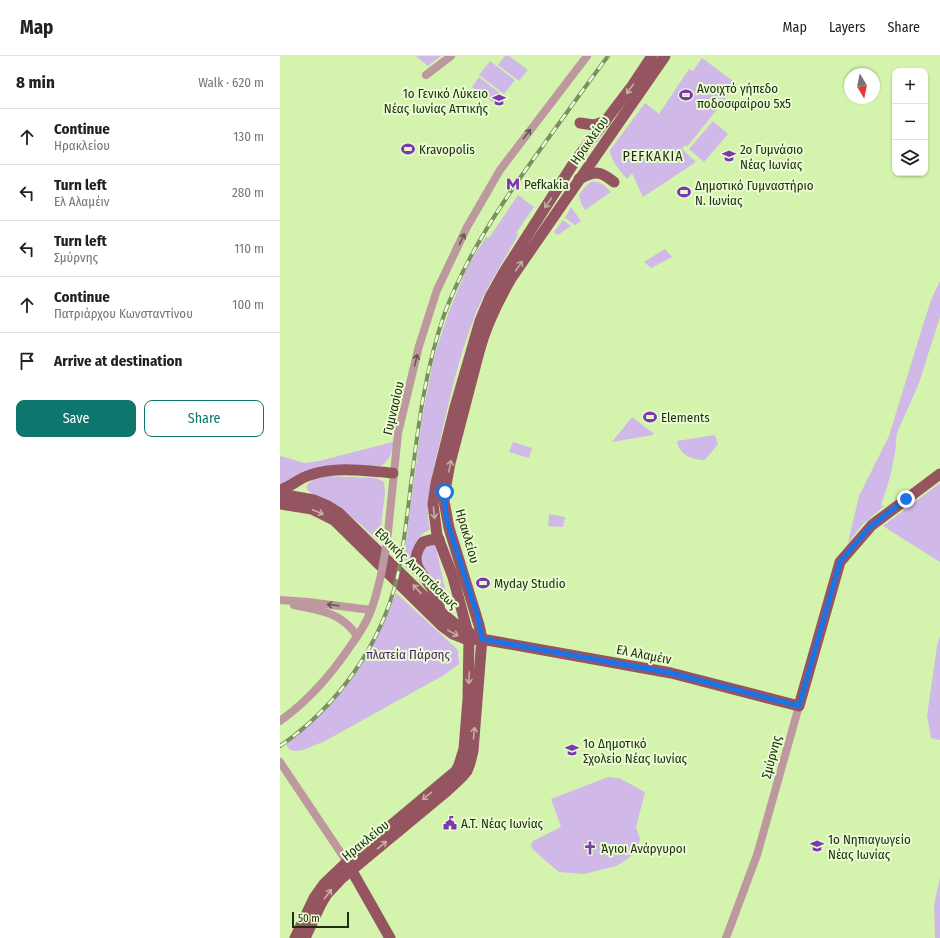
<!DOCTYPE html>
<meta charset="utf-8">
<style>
:root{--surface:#fff;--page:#f6f6f6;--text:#202124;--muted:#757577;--line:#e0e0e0;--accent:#0f766e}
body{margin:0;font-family:"Fira Sans Condensed",sans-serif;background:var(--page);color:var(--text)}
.controls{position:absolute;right:12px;top:12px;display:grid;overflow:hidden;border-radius:8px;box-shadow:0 1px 3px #0004}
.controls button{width:36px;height:36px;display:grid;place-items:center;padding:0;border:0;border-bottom:1px solid var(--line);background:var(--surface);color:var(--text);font:20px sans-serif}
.compass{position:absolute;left:564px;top:12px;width:36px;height:36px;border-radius:50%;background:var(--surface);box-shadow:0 1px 3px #0004;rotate:170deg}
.scale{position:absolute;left:12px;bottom:10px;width:57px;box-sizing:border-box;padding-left:4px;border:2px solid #232f13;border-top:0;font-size:11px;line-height:14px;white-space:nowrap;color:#232f13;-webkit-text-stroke:3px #e9fdd2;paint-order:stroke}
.stop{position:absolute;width:12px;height:12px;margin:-9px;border:3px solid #1a73e8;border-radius:50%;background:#fff}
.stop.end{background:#1a73e8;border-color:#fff;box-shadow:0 1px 4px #0008}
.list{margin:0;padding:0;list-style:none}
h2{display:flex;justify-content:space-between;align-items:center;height:52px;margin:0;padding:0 16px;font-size:17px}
h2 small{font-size:13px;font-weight:400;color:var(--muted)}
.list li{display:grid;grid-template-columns:26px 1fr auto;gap:12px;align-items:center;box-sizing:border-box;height:56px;padding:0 16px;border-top:1px solid var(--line)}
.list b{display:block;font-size:15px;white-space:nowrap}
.list p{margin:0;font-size:13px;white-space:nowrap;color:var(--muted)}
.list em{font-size:13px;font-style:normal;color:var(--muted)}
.actions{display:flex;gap:8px;padding:12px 16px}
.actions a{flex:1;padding:9px 0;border:1px solid var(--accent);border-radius:8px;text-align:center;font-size:14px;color:var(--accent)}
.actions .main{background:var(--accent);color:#fff}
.icon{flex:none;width:22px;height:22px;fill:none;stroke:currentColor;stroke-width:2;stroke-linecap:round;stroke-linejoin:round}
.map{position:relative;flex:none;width:660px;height:882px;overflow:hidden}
header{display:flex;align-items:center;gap:24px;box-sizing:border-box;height:56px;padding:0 20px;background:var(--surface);border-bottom:1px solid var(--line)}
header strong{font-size:19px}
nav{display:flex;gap:22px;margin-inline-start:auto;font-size:14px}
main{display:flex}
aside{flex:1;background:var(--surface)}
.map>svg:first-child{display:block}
</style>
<header>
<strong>Map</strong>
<nav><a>Map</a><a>Layers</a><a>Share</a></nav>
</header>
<main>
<aside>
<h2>8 min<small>Walk · 620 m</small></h2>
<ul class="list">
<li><svg class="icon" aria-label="ahead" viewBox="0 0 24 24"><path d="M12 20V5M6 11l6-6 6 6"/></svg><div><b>Continue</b><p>Ηρακλείου</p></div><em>130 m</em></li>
<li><svg class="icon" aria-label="left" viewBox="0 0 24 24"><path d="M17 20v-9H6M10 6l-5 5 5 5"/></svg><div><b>Turn left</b><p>Ελ Αλαμέιν</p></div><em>280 m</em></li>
<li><svg class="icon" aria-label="left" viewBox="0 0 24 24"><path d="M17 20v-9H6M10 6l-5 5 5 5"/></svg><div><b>Turn left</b><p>Σμύρνης</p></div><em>110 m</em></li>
<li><svg class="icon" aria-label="ahead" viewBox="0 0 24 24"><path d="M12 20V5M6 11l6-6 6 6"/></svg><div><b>Continue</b><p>Πατριάρχου Κωνσταντίνου</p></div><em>100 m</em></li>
<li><svg class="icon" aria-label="arrive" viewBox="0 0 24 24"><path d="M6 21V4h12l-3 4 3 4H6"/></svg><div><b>Arrive at destination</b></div></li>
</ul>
<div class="actions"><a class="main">Save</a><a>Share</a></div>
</aside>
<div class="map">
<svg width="660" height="882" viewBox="0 0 660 882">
<rect width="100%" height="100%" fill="#d4f4ad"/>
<g fill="#d0b8e8">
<polygon points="136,0 161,0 148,10"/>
<polygon points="225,0 229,0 248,14 239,25 218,9"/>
<path d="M 422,2 L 457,28 L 407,91 L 405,89 L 402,93 L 416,106 L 363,141 L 352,117 L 347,123 C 341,115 330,105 330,94 L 365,47 L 379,58 L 409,13 L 413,15 Z"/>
<polygon points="210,5 235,24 224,38 199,19"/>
<polygon points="199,21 221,38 214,47 192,31"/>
<polygon points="433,65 448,78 424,106 409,93"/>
<path d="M 311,126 C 321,125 324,129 331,136 L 305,154 L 301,147 L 299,139 L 304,132 Z"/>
<path d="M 238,139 L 254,151 L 236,177 L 238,179 C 224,205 204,234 194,262 C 179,300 170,341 161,381 C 155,409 143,446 150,474 C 139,476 131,493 132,505 C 132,510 134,515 135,520 L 123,509 L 142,363 L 154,301 L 169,255 L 188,210 L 206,181 L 209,182 Z"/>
<polygon points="291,151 301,165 295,169 285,162"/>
<polygon points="283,164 291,170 278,179 274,176"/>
<polygon points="385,193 392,201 371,212 364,206"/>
<polygon points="660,225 660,261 639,327 617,377 615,397 610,421 601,449 604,450 582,469 568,487 579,440 609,380 643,269 651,244"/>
<polygon points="352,361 373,377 373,379 332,386"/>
<path d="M 435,379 L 438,388 L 425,404 C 412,404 399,399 397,385 Z"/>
<path d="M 113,386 L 114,387 C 111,396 110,404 101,410 L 50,410 L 0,430 L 0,400 L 25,407 L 39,405 Z"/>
<polygon points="233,386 252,392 249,402 229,396"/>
<path d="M 46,420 L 96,422 L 104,426 L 105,437 L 99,486 C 82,468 65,454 43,444 C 37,440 29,438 26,431 C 30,424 38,422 46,420 Z"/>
<polygon points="660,427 660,506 603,470"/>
<polygon points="269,458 285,461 283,471 268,470"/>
<path d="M 155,487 L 167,542 L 164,543 C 157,529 136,513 143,496 C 146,490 148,489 155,487 Z"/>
<path d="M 116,537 L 178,594 L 179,608 L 164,619 L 45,685 L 23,694 L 15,695 L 10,694 L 6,689 C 31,669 56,646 74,619 C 92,594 104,565 116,537 Z"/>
<polygon points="660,580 660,684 651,682 647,660 657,590"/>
<polygon points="328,721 339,722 365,736 356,771 360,783 358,789 353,798 346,804 336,810 304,818 279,816 260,800 252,792 251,789 253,785 281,771 271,743"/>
<polygon points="660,821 660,882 655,882 654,849"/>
</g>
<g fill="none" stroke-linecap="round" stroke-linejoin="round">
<g stroke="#bd989e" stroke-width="8">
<polyline points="146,19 171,0"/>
<polyline points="107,486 118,377 139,290 157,234 187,171 220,114 307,0"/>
<polyline points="0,544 28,546 91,554"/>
<path d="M 14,549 C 41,555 61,556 77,580"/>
<path d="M 0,665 C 28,645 50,620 69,592 C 77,581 85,570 90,557 C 95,545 98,532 101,519"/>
<polyline points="0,706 67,806"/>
<polyline points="446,882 477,799 519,650"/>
</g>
<g stroke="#945561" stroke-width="11">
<polyline points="300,67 314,69 326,65"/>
<path d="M 299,123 C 315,115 319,114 334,126"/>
<path d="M 0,434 C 11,431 19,422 30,419 C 56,410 87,415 113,417"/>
<polyline points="0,438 34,444 46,449 59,457 156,552 174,567 190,577"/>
<polyline points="0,448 32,453 54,464 162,570 173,578 186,583 207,584 391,617 519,650 560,506 592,469 660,418"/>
<path d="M 159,483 L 150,484 L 143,486 C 126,508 144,518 155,537 C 158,542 159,549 160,555"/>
<polyline points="68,808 110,882"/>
<polyline points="15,882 34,842 44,828 67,806 170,720 176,715 179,709 184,693 188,643 189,581 173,521 157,479 153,448 156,427 175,351 200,265 210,241 224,216 295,105 352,30 372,0"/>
<path d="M 25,882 L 41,848 L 47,838 L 62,822 L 167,735 L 182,721 L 187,715 L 190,707 L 193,695 L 201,594 L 202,583 L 199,569 L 169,472 L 164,445 L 166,429 L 170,407 L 199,296 C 206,269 218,245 232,221 L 385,0"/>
</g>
<g stroke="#7a905f" stroke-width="4">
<path id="rail" d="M 0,690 C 57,651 101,589 117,522 C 124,491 127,460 131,428 C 138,371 145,314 164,259 C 185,203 217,154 252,105 C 277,70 302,35 328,0"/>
</g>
<use href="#rail" stroke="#e9fdd2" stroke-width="2.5" stroke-dasharray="8" stroke-linecap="butt"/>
<polyline stroke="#bd989e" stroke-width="8" points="101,519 107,486"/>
</g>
<defs><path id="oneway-shaft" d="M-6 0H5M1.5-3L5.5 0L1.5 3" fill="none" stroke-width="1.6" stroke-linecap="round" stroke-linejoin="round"/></defs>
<g stroke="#c3b19f">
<use href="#oneway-shaft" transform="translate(350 33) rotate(126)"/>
<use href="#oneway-shaft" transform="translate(268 147) rotate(124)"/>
<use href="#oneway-shaft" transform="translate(239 210) rotate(-55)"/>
<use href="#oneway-shaft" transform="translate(170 410) rotate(-78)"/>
<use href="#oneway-shaft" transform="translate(38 456) rotate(23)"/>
<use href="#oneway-shaft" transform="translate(154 457) rotate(84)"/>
<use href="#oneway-shaft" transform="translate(137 533) rotate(-133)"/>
<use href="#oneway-shaft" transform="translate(173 577) rotate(29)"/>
<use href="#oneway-shaft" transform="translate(189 622) rotate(93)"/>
<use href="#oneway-shaft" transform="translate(194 677) rotate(-85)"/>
<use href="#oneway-shaft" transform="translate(147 740) rotate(141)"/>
<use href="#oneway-shaft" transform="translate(102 789) rotate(-39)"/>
<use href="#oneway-shaft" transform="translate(48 838) rotate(-53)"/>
</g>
<g stroke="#61594b">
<use href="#oneway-shaft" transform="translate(247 78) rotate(-53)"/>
<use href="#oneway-shaft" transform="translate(182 183) rotate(-65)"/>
<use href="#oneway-shaft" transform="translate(136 304) rotate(-77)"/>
<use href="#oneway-shaft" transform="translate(53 549) rotate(-173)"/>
</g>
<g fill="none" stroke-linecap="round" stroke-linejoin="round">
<polyline stroke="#1a73e8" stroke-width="5" points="165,436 165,451 167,465 197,558 202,583 391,617 519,650 560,506 589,472 626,443"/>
</g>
<defs>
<g id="stadium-bare" transform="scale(1.08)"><path d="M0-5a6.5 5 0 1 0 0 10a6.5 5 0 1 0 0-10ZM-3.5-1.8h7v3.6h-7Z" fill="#7c39ad" stroke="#e9fdd2" stroke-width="2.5" paint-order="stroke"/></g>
<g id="school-bare" transform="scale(1.08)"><path d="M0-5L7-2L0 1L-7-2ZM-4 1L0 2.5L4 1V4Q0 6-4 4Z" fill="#7c39ad" stroke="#e9fdd2" stroke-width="2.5" paint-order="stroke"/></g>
<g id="metro-bare" transform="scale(1.08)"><path d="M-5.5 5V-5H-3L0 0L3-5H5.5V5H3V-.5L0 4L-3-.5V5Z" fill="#7c39ad" stroke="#e9fdd2" stroke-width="2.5" paint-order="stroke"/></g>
<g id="civic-bare" transform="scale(1.08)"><path d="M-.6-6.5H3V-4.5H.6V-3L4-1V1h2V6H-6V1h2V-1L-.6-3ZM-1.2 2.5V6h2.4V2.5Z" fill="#7c39ad" stroke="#e9fdd2" stroke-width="2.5" paint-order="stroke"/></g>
<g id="church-bare" transform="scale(1.08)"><path d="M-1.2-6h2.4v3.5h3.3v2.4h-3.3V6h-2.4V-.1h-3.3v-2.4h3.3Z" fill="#7c39ad" stroke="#e9fdd2" stroke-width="2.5" paint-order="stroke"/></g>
</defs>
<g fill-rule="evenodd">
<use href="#stadium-bare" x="406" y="39"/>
<use href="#school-bare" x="219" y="44"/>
<use href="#stadium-bare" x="128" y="93"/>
<use href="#school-bare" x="449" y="100"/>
<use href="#metro-bare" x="233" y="128"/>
<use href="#stadium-bare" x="404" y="136"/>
<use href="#stadium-bare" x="370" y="361"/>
<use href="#stadium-bare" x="203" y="527"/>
<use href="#school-bare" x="292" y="694"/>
<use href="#civic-bare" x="170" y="767"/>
<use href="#school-bare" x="537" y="790"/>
<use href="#church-bare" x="310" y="792"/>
</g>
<g text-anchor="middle" stroke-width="4" stroke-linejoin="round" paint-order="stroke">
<g font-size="13" fill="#232f13" stroke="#e9fdd2" text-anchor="start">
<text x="417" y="37">Ανοιχτό γήπεδο<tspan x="417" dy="15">ποδοσφαίρου 5x5</tspan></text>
<text x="208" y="42" text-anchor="end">1ο Γενικό Λύκειο<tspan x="208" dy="15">Νέας Ιωνίας Αττικής</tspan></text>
<text x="139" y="98">Kravopolis</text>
<text x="460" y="98">2ο Γυμνάσιο<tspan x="460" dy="15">Νέας Ιωνίας</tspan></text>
<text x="244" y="133">Pefkakia</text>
<text x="415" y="134">Δημοτικό Γυμναστήριο<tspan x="415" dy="15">Ν. Ιωνίας</tspan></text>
<text x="381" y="366">Elements</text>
<text x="214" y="532">Myday Studio</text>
<text x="303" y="692">1ο Δημοτικό<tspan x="303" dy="15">Σχολείο Νέας Ιωνίας</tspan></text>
<text x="181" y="772">Α.Τ. Νέας Ιωνίας</text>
<text x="548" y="788">1ο Νηπιαγωγείο<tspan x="548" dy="15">Νέας Ιωνίας</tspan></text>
<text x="321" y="797">Άγιοι Ανάργυροι</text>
</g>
<g font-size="13" fill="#232f13" stroke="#e9fdd2">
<text transform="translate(309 84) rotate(-55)" y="5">Ηρακλείου</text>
<text transform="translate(113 352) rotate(-77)" y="5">Γυμνασίου</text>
<text transform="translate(188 480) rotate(74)" y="5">Ηρακλείου</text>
<text transform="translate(137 512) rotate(44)" y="5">Εθνικής Αντιστάσεως</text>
<text transform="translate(364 598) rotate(11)" y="5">Ελ Αλαμέιν</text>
<text transform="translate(491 701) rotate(-75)" y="5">Σμύρνης</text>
<text transform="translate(85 784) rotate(-39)" y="5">Ηρακλείου</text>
</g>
<g font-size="13" fill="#522373" stroke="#e9fdd2">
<text x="128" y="603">πλατεία Πάρσης</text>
</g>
<g font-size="14" letter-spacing="1" fill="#232f13" stroke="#e9fdd2">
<text x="373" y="105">PEFKAKIA</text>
</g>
</g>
</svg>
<div class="controls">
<button>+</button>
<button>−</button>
<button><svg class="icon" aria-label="layers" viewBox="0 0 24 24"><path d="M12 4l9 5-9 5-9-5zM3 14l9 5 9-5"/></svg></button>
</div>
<svg class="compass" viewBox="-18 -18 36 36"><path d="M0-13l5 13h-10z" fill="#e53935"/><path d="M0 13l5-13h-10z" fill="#757577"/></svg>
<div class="scale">50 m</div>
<div class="stop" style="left:165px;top:436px"></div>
<div class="stop end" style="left:626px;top:443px"></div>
</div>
</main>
